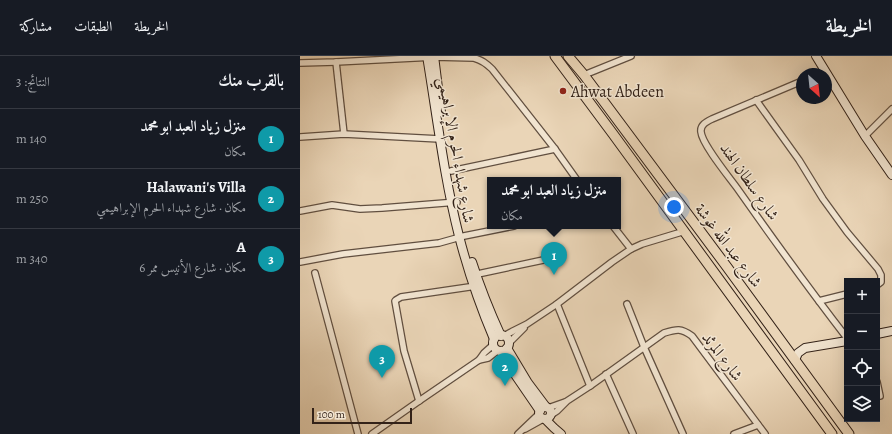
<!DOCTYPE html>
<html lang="ar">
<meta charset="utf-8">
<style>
:root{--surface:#171b24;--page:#242831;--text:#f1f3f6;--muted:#9ea1a6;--line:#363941;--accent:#d93025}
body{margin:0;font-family:Alegreya,Amiri,serif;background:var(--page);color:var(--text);direction:rtl}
.controls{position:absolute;right:12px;bottom:12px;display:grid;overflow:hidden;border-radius:0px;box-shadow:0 4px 16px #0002}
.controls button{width:36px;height:36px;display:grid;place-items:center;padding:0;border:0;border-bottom:1px solid var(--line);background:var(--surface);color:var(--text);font:20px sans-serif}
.compass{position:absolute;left:496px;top:12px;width:36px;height:36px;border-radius:50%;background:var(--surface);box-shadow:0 4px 16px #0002;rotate:153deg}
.scale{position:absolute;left:12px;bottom:10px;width:100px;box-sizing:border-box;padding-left:4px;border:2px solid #332218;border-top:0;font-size:11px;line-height:14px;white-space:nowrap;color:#332218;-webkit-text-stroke:3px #f1e4d0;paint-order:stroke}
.you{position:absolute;left:374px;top:151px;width:14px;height:14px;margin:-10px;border:3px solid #fff;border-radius:50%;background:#1a73e8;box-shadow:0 0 0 6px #1a73e833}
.badge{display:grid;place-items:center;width:26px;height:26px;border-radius:50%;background:var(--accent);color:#fff;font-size:13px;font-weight:700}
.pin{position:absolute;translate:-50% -33px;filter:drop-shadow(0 1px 2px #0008)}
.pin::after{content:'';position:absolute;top:21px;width:14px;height:12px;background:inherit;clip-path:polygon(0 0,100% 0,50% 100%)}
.popup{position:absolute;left:187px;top:121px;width:134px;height:52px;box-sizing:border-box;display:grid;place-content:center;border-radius:0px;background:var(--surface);filter:drop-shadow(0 1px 3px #0005);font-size:13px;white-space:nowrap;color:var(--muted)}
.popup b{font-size:15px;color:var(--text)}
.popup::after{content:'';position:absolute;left:50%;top:100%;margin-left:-8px;border:8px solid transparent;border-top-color:var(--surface)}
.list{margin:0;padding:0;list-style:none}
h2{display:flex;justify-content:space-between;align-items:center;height:52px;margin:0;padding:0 16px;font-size:17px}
h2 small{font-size:13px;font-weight:400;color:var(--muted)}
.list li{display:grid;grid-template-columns:26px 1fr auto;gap:12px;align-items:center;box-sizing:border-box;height:60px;padding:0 16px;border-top:1px solid var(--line)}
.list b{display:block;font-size:15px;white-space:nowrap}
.list p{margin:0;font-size:13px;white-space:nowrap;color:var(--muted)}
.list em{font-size:13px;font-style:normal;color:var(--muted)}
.icon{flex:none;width:22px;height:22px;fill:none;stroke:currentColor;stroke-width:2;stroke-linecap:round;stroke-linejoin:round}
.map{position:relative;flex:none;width:592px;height:378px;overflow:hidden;direction:ltr}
header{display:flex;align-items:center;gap:24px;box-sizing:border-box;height:56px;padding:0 20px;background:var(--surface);border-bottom:1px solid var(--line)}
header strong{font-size:19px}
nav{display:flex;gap:22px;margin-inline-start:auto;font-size:14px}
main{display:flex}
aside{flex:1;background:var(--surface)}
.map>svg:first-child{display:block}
</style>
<header>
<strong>الخريطة</strong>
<nav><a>الخريطة</a><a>الطبقات</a><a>مشاركة</a></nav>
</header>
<main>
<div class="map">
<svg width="592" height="378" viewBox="0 0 592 378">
<rect width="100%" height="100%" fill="#ead5b7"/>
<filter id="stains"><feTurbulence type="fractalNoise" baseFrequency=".005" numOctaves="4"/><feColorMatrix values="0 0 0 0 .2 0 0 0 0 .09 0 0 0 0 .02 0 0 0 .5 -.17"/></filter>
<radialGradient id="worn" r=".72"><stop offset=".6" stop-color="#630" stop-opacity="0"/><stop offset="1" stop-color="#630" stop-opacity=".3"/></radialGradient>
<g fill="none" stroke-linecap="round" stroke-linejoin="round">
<g stroke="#614f40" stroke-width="8">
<g id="street">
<polyline points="36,6 44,78"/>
<path d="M 0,7 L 36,6 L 134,1 L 174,2 C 182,4 186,7 192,13 L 255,93 L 277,124"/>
<polyline points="284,19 331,0"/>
<path d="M 502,25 L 412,63 C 406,66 400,69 401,76 C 402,88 429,121 437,132 C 473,183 509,233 547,282"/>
<polyline points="456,44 499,104 523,143 547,176 578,213 581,219 581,226 577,229"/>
<polyline points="565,80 592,53"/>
<polyline points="0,81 44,78 140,83"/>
<polyline points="151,115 255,93"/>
<polyline points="0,155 32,149 60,153 82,152 157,146"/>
<polyline points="313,170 331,193"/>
<polyline points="0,206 43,198 139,187 164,180 214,170"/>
<polyline points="15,217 58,378"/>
<polyline points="173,219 248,203"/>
<polyline points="519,245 547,238"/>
<polyline points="257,248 290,330"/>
<polyline points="327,248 344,291 383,378"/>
<polyline points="204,280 213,275 227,268 257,248 312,206 331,193 342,188 385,175"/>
<polyline points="209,287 224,272"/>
<polyline points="179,304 184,297 193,289"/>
<polyline points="306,318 333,378"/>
<polyline points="577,326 580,340"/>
<polyline points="119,345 104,295 95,245 96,244 101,241 176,230"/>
<polyline points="248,352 265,346"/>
<path d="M 251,359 L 257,355 L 267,345 L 290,330 L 364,277 C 377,273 381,272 392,280 L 465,378"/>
<polyline points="225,373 243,363"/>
<polyline points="72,378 119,345 179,304 188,302 197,295"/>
<polyline points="218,378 239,358"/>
<polyline points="434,378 458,369"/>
</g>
</g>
<g stroke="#332218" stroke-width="10">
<g id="secondary">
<path d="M 127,0 C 137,60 144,121 159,180 C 168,215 180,250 194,283"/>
<polyline points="134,0 141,56"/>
<polyline points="516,0 565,80 592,119"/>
<path d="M 172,206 C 180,231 190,256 201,280"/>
<polyline points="577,278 592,275"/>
<circle cx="201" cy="287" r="8"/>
<polyline points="207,292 228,327 246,351"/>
<polyline points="201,295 216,320 240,355"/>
<polyline points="495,304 498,297 505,292 547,285"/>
<circle cx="245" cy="357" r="6"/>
<polyline points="245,363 254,372 261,378"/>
</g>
</g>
<g stroke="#332218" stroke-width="11">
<g id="primary">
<polyline points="255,0 313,78 532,378"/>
<polyline points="268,0 284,19 427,211 549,378"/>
</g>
</g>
<use href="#street" stroke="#f1e4d0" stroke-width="5.5"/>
<use href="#secondary" stroke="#f1e4d0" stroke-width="8"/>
<use href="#primary" stroke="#ead5b7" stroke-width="9"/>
</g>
<circle fill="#8f2418" stroke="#f1e4d0" stroke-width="1.5" cx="263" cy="35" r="4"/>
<g text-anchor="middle" stroke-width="3" stroke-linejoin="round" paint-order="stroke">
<g font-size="16" fill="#332218" stroke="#f1e4d0" text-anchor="start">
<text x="271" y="41">Ahwat Abdeen</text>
</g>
<g font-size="16" fill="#332218" stroke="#f1e4d0">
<text transform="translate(157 94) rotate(80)" y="6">شارع شهداء الحرم الإبراهيمي</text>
<text transform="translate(450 125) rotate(55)" y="6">شارع سلطان الهند</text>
<text transform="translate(429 189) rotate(53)" y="6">شارع عبد الله غوشة</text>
<text transform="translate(423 300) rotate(53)" y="6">شارع المرثد</text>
</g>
</g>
<rect width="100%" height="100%" filter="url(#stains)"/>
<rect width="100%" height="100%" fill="url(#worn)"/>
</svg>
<div class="controls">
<button>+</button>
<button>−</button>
<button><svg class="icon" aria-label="locate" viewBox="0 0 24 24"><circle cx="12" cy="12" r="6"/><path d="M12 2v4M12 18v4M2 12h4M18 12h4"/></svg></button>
<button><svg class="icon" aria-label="layers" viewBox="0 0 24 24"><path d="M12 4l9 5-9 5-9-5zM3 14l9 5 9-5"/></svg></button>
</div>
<svg class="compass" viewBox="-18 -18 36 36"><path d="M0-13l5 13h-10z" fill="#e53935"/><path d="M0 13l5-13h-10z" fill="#9ea1a6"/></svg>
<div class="scale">100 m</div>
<div class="you"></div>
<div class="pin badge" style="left:254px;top:219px;background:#0f9aa8">1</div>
<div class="popup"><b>منزل زياد العبد ابو محمد</b>مكان</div>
<div class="pin badge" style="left:205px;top:330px;background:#0f9aa8">2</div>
<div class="pin badge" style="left:82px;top:322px;background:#0f9aa8">3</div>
</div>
<aside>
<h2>بالقرب منك<small>النتائج: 3</small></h2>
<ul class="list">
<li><span class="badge" style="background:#0f9aa8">1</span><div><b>منزل زياد العبد ابو محمد</b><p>مكان</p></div><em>140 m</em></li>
<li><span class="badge" style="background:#0f9aa8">2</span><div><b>Halawani's Villa</b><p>مكان · شارع شهداء الحرم الإبراهيمي</p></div><em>250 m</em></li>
<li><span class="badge" style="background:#0f9aa8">3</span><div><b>A</b><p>مكان · شارع الأنيس ممر 6</p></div><em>340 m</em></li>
</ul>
</aside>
</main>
